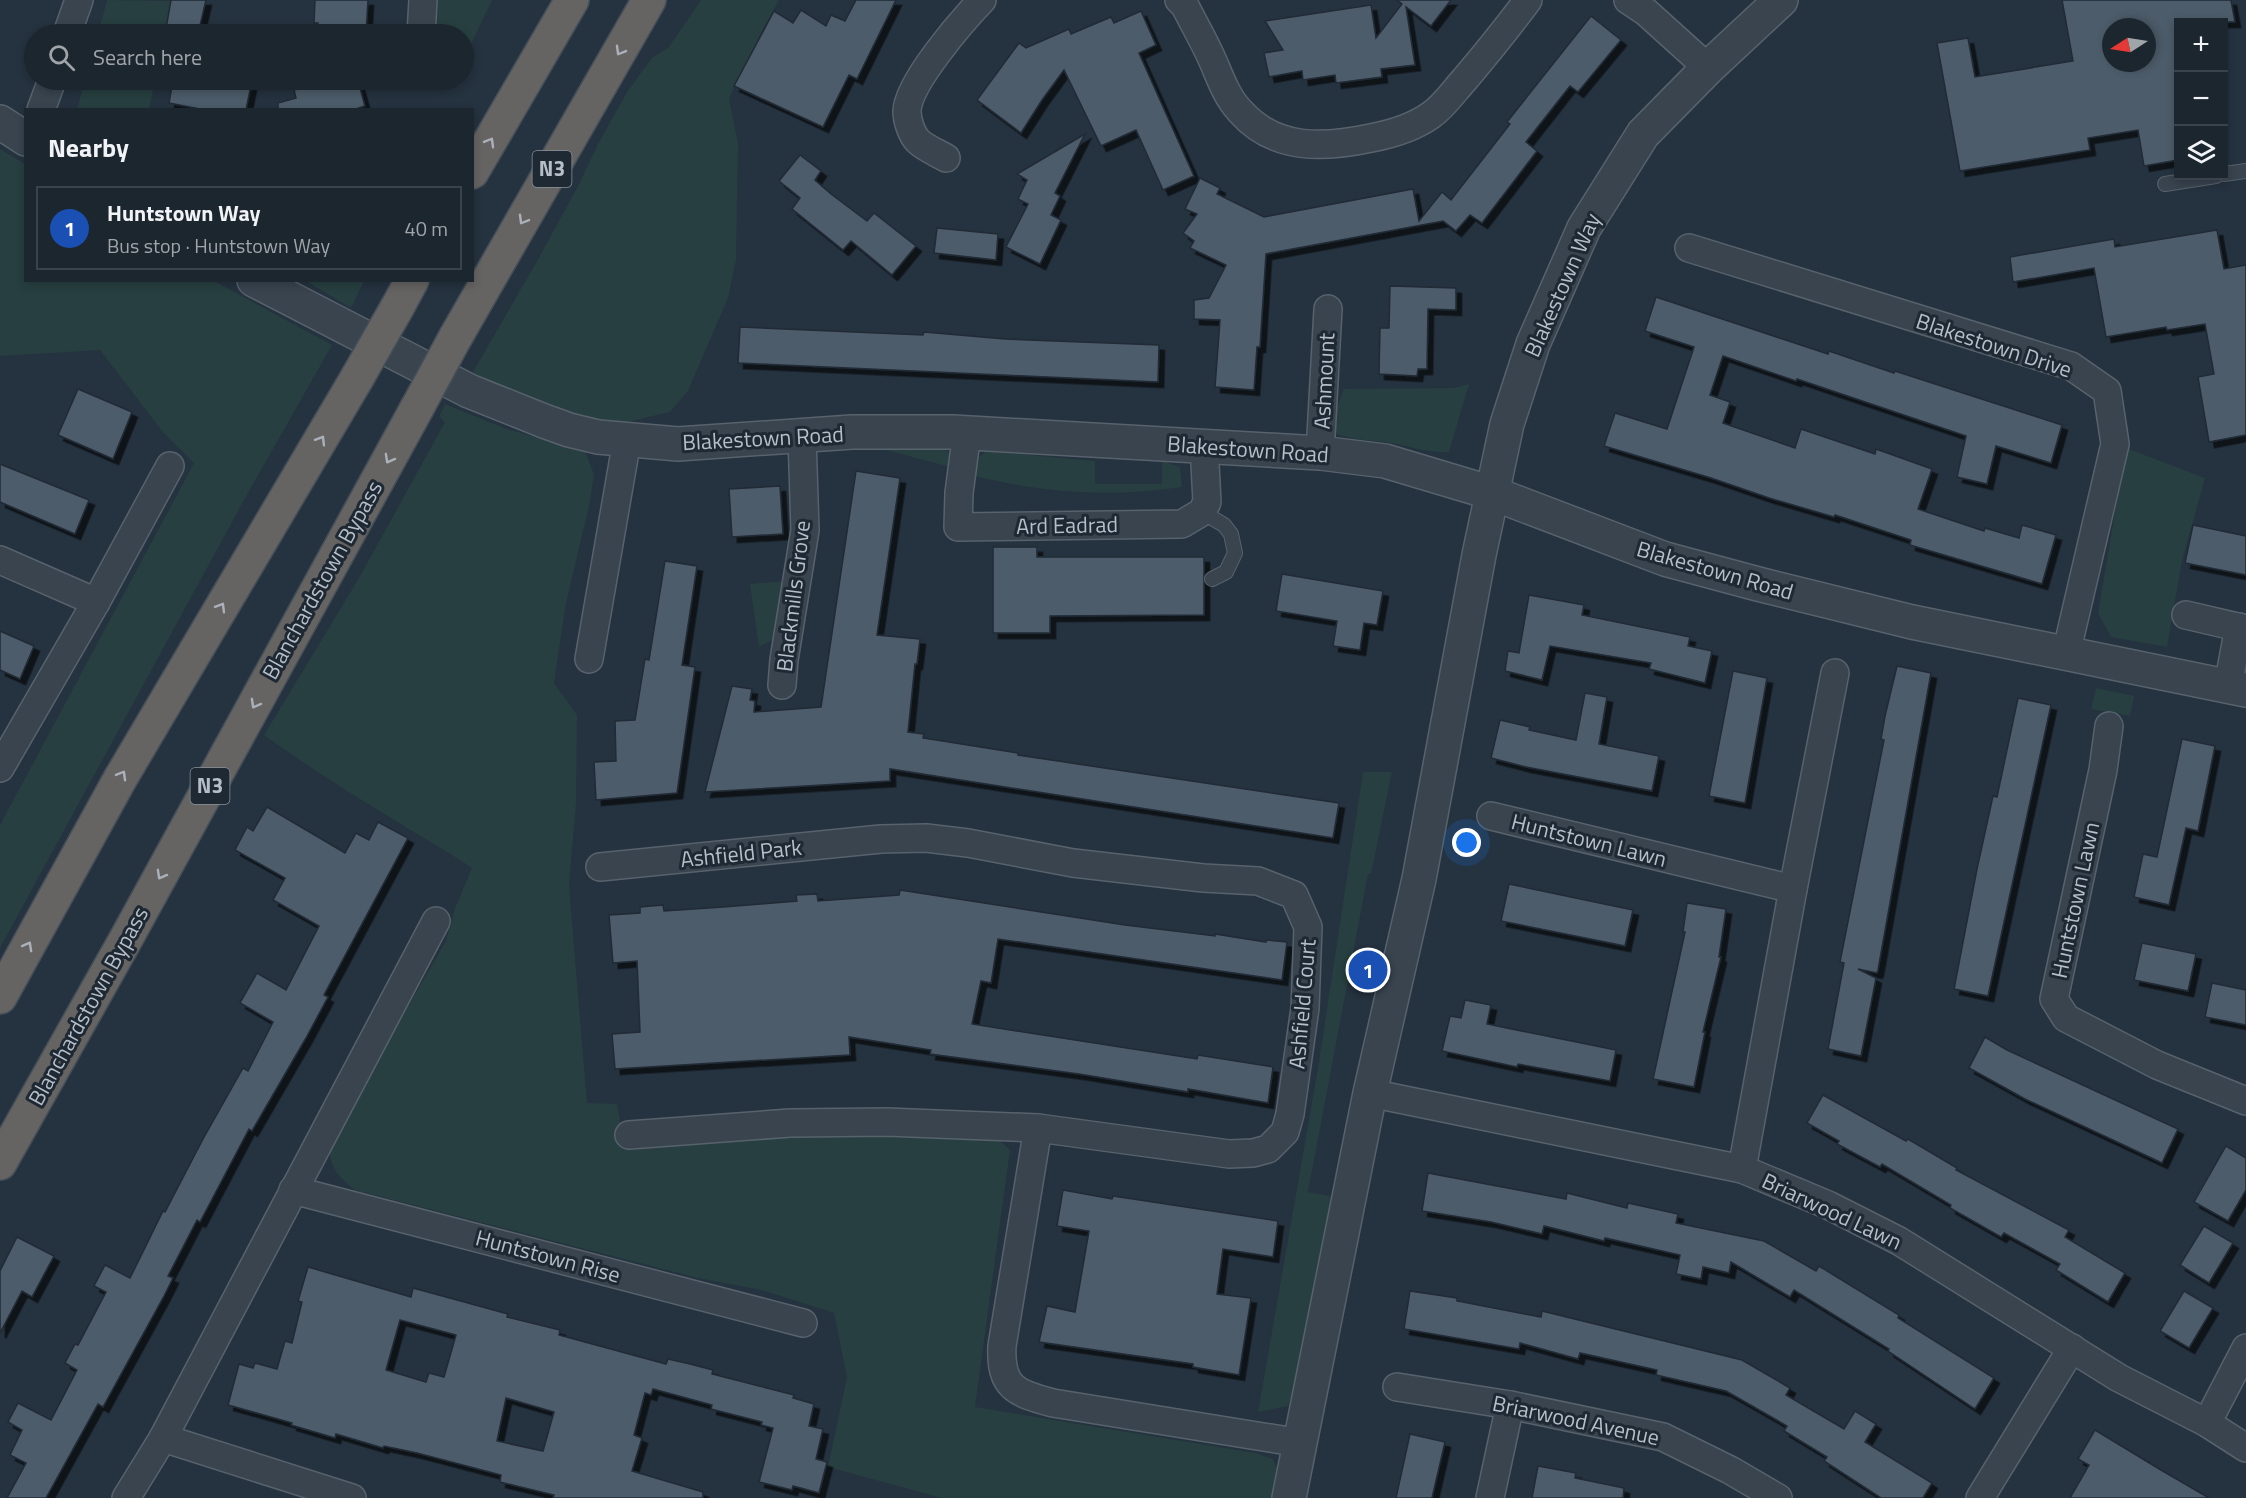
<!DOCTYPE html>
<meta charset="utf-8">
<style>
:root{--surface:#1c262f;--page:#252e37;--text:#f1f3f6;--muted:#a0a5aa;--line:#3a434b;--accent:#0b8043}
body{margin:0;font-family:"Titillium Web",sans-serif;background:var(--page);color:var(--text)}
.controls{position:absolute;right:18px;top:18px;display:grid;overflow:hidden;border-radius:0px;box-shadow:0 3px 9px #0003}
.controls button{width:54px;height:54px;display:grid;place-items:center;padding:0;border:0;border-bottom:2px solid var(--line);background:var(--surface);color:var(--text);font:30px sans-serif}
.compass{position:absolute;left:2102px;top:18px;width:54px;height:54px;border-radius:50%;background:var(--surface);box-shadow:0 3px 9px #0003;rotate:258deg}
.you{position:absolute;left:1467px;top:843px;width:21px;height:21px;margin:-15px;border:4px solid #fff;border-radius:50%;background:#1a73e8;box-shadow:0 0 0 9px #1a73e833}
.badge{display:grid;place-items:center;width:39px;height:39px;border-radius:50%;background:var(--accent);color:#fff;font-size:20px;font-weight:700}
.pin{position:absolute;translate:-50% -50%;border:3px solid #fff;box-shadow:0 2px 6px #0006}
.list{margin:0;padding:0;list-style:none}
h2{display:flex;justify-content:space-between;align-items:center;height:78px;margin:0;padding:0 24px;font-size:26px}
h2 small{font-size:20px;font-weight:400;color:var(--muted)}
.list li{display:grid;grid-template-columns:39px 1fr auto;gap:18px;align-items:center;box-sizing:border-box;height:84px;margin:0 12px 12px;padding:0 12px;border:2px solid var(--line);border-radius:0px}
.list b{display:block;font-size:22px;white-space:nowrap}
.list p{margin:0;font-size:20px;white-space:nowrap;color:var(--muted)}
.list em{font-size:20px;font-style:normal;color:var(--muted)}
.icon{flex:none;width:33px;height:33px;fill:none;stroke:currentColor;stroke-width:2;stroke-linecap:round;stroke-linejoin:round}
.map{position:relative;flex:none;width:2246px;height:1498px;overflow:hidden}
.search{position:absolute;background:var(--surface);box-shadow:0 3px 9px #0003;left:24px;top:24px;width:450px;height:66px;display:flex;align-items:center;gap:15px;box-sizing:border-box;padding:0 21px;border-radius:33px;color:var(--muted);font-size:22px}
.panel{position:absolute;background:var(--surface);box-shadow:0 3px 9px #0003;left:24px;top:108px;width:450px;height:174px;border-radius:0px}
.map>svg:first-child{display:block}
</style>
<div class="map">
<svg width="2246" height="1498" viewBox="0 0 2246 1498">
<defs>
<filter id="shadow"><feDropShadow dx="5.5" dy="5.5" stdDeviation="0" flood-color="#0009"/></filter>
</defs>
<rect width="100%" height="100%" fill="#25323f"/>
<g fill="#273f40">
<polygon points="107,0 171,1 165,34 98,34"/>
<polygon points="432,0 492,0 464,59 464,34 429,34"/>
<polygon points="701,0 779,0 762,31 729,98 738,144 736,260 728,298 688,391 670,412 627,422 598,422 470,377 536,263 577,188 598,144 627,92 652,58 669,47"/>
<polygon points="85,80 155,80 149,109 77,109"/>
<polygon points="0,149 25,164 26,280 214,281 332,345 244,500 0,948 0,825 194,463 163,432 100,350 0,356"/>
<polygon points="306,281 364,281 351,308"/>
<path d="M 1469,384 L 1449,452 C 1431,453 1415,448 1397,444 C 1375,440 1358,441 1336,434 L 1332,418 L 1344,389 L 1453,388 Z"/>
<path d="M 445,404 L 504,428 L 585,451 L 594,474 L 590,502 L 566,603 L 554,683 L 577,715 L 576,803 L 569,885 L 587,1103 L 617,1104 L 623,1138 L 821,1128 L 999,1140 L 1010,1150 L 975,1407 L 1255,1453 L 1273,1459 L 1279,1472 L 1274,1498 L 942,1498 L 828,1467 L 847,1377 L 834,1313 L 762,1290 L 698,1278 L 355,1190 C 336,1175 331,1168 328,1144 L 446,941 L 455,908 L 472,868 C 446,850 419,836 393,819 C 349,793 306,765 264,735 L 359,578 L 445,422 L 439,417 Z"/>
<path d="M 875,447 L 940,447 C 950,450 952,458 954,468 Z"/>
<polygon points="2126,448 2205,478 2182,561 2167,647 2111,637 2098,613"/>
<path d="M 986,451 L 1095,461 L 1095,483 L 1101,484 L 1162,484 L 1162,461 L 1180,467 L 1182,487 C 1111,498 1040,493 971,475 L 974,461 Z"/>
<polygon points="786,581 778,637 759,647 750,584"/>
<polygon points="2096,688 2134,696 2130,716 2091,709"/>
<polygon points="1363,772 1392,772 1371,874 1368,874 1308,1192 1334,1197 1300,1378 1288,1406 1258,1412 1318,1068"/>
</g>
<g fill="#4e5b6a" stroke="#202b36" stroke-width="1.5" fill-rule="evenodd" filter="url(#shadow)">
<polygon points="171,0 206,0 198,34 165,34"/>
<polygon points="315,0 368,0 366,34 317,34 318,23 314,23"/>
<polygon points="856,0 896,0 857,79 849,75 823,127 734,86 774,11 793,23 801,10 826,26 831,15 845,21"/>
<polygon points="1397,0 1451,0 1431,26 1406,7 1415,65 1381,69 1382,77 1336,83 1335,75 1303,80 1302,71 1269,77 1264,53 1283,50 1265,21 1371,5 1376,38 1402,4"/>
<path d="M 2062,0 L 2231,0 L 2235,22 L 2178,22 L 2178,160 L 2144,166 L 2138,130 L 2088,138 L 2090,150 L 1960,171 L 1937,43 L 1968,38 L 1975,77 L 2073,61 ZM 2111,27 L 2147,27 L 2147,63 L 2111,63 Z"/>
<polygon points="1141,11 1156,45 1139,53 1194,176 1163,190 1136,130 1101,146 1064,70 1042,100 1021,133 977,100 1019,43 1026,48 1069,29 1071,34 1111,17 1114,23"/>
<polygon points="1591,16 1621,40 1578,92 1570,86 1526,142 1537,151 1482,223 1470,215 1456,231 1443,221 1266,254 1260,347 1257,347 1254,390 1215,387 1220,320 1194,319 1194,300 1209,298 1226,265 1190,248 1194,241 1183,233 1197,214 1185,209 1200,178 1220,188 1217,194 1264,217 1413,189 1419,221 1442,192 1451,200 1510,124 1507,122"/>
<polygon points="173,80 252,80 246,110 205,110 169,103"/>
<polygon points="327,81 329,89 358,81 365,106 353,110 278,110 278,103 296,98 294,90"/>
<polygon points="1085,134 1055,193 1060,196 1051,215 1061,220 1040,264 1006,247 1028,204 1018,199 1027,180 1017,174"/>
<polygon points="800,155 821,171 815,180 831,194 867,221 874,213 916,246 892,275 851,241 843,250 792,209 800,198 779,181"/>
<polygon points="937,228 998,234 996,260 934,253"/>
<polygon points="2217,230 2224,269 2246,265 2246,435 2209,442 2198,377 2214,374 2205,324 2167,330 2166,327 2106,337 2094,268 2013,282 2010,257 2114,239 2115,247"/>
<polygon points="1390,286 1456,288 1456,310 1428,309 1427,369 1418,369 1417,376 1379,374 1380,328 1389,328"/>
<polygon points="1656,297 1828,354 1829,351 1894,373 1895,371 2062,425 2051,463 1996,446 1987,484 1957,477 1966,436 1797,379 1796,381 1723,356 1710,395 1730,402 1723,423 1795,448 1801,429 1875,454 1876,449 1932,469 1918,509 1984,531 1985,528 2019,538 2022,525 2056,535 2042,584 1910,545 1911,540 1835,515 1834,517 1769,498 1711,478 1604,446 1615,413 1667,429 1694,347 1645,331"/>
<polygon points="740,327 923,335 924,332 1005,339 1159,345 1158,382 738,363"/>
<polygon points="78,389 132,412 113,459 58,435"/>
<polygon points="0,464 89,500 75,534 0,502"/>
<polygon points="856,471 900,478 877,635 920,639 917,664 915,664 908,732 924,734 923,738 1018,753 1018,755 1339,803 1333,838 890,769 890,781 705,792 732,686 752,689 750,700 755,701 754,712 821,707"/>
<polygon points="780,486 783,534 732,537 729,489"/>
<polygon points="2193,525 2246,536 2246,575 2185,563"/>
<polygon points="993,547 1037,547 1037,557 1204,557 1204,615 1050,616 1050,633 993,633"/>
<polygon points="665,561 697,566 682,665 695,667 677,793 596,800 594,762 616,761 615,721 635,720 645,659 649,660"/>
<polygon points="1282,574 1383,591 1377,625 1364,623 1360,650 1333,646 1337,621 1276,611"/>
<polygon points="1529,595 1584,605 1582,615 1690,637 1688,646 1712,651 1705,683 1649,669 1651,663 1550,646 1542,680 1505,671 1508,651 1519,653"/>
<polygon points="0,631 34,646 20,679 0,670"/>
<polygon points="1897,666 1931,673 1878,970 1877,973 1858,969 1876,978 1861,1056 1828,1049 1844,963 1840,962 1884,740 1881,739 1885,716"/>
<polygon points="1733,671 1767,678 1745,803 1709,796"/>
<polygon points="1585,693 1607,697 1599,744 1659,756 1652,791 1526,767 1491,758 1500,720 1530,727 1529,730 1576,740"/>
<polygon points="2018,698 2051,705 1988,996 1954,989 1977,869 1993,796 1997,797"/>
<polygon points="2182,739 2215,746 2198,831 2186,828 2169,905 2134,897 2143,854 2157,857"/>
<polygon points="267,807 345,853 356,833 369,840 378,822 408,838 324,995 328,997 306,1038 252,1131 249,1129 200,1222 197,1220 168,1276 173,1278 164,1296 103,1407 98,1404 46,1498 7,1498 26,1463 10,1455 22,1430 8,1422 18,1403 51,1420 77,1370 65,1363 75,1344 78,1345 106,1292 94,1286 105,1265 130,1278 163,1211 165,1212 203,1139 243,1068 248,1071 273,1022 240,1003 257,973 286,990 319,926 273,900 285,878 235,850 247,827 253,831"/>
<polygon points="1509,884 1633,910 1625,946 1501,921"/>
<polygon points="900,890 1125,925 1215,936 1215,934 1266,942 1266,940 1287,942 1282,980 998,939 991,983 981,981 972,1024 1197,1059 1198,1055 1273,1067 1268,1103 1188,1089 1188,1092 1079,1074 930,1054 931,1050 849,1037 850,1055 615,1069 612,1034 640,1032 637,961 613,963 609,915 640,913 640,907 663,905 664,911 723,907 797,901 796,895 817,894 818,901 899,895"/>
<polygon points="1687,903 1726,909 1719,957 1721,957 1703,1032 1705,1032 1694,1087 1653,1079 1685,932 1683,932"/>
<polygon points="2142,943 2196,954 2188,991 2134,980"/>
<polygon points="2212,983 2246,990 2246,1025 2205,1017"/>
<polygon points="1465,1000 1491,1005 1487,1024 1616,1050 1610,1081 1518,1064 1517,1067 1442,1051 1450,1016 1461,1018"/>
<polygon points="1985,1037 2007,1050 2178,1129 2162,1163 2025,1099 1969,1068"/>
<polygon points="1823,1095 1906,1141 1908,1139 1957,1168 1956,1170 2069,1230 2065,1237 2125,1273 2108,1302 2056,1270 2060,1264 2004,1233 2001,1237 1950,1208 1951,1205 1882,1164 1880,1167 1837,1144 1839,1141 1807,1123"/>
<polygon points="2226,1146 2246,1158 2246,1190 2228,1221 2194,1202"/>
<polygon points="1428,1173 1566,1199 1567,1193 1627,1208 1628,1203 1678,1214 1676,1223 1764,1241 1816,1271 1819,1266 1899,1315 1898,1318 1994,1378 1975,1409 1888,1351 1889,1349 1794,1290 1790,1297 1731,1262 1729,1273 1703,1267 1701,1279 1676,1274 1680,1255 1605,1238 1604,1241 1544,1226 1542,1234 1491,1222 1422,1211"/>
<polygon points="1063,1190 1112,1199 1113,1196 1278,1221 1273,1257 1223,1249 1217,1294 1251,1298 1239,1375 1193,1367 1193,1364 1039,1342 1047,1306 1075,1312 1089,1231 1057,1226"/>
<polygon points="2204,1226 2233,1243 2209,1283 2180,1265"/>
<polygon points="17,1237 54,1256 32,1297 22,1291 0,1333 0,1271"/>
<path d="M 308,1267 L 411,1297 L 413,1288 L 457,1300 L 508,1314 L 507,1317 L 560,1330 L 559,1335 L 666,1364 L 668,1359 L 690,1364 L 713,1370 L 712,1374 L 794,1395 L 793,1398 L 814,1404 L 809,1426 L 823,1429 L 816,1459 L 827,1462 L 819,1493 L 793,1486 L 792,1490 L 759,1482 L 773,1428 L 761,1425 L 762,1422 L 711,1409 L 712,1405 L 653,1389 L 651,1395 L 645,1393 L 634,1435 L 642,1438 L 632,1471 L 703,1492 L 703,1498 L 553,1498 L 554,1495 L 500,1482 L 501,1475 L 417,1453 L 384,1446 L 383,1448 L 336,1434 L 335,1438 L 291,1425 L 292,1423 L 228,1405 L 239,1364 L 253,1368 L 255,1363 L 277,1369 L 285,1341 L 292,1343 L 302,1302 L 298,1301 ZM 400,1320 L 456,1335 L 444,1377 L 429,1373 L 426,1382 L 386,1370 ZM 506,1398 L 554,1412 L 543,1451 L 497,1441 Z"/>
<polygon points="1410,1291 1457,1298 1457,1301 1541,1317 1542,1311 1742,1360 1790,1388 1786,1395 1844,1429 1855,1411 1876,1424 1865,1442 1932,1483 1923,1498 1881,1498 1824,1461 1827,1457 1784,1431 1787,1426 1726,1391 1656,1375 1657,1370 1580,1353 1578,1359 1520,1343 1519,1349 1404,1329"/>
<polygon points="2184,1291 2213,1308 2189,1348 2160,1331"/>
<polygon points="2095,1430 2161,1470 2209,1498 2070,1498 2089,1465 2078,1459"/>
<polygon points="1410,1434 1445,1442 1432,1498 1396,1498"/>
<polygon points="1538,1466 1576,1473 1575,1478 1624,1488 1623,1498 1532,1498"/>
</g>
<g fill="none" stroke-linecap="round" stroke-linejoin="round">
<g stroke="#57626c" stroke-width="16">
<g id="service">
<polyline points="2224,174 2246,171"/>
<polyline points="2165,184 2216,176"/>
<polyline points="1202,512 1224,525 1231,534 1235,553 1226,572 1212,579"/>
</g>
</g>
<g stroke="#57626c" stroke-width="30">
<g id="minor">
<path d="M 1179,0 L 1185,6 C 1194,24 1204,41 1212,59 C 1220,77 1226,96 1240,111 C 1275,151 1324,148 1371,138 C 1392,134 1413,128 1431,115 C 1444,106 1454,91 1465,79 C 1487,53 1508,27 1528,0"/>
<polyline points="1628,0 1646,12 1708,68"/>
<polyline points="67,34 79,0"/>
<polyline points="421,34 423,0"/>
<polyline points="41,110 52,80"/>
<path d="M 946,158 C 938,153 925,148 918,141 C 912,135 907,121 907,111 C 908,83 962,21 982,0"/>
<polyline points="1689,248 2071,366 2107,391 2115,444 2066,654"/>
<polyline points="967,432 959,493 958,527 1182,524 1202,512 1207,502 1204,445"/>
<polyline points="1320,453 1328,309"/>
<polyline points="0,560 96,602"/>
<polyline points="2186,615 2246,629"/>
<polyline points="589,659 627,440"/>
<polyline points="782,685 784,660 805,530 802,436"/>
<polyline points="2228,686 2239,627"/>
<polyline points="2109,726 2103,770 2054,999 2066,1018 2157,1065 2246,1101"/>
<polyline points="0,768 96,602 170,466"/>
<polyline points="1491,816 1793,889"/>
<polyline points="600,867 881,839 926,838 968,843 1073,863 1203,878 1258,881 1294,895 1308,927 1305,1008 1290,1114 1285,1132 1268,1149 1253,1153 1229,1154 1038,1128 887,1122 790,1123 629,1135"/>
<polyline points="1370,1093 1742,1169 1828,1205 1899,1241 2119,1378 2207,1423 2246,1448"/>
<path d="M 1038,1128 L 1002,1346 C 1000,1388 1016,1393 1053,1403 L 1301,1443"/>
<polyline points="1742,1169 1793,889 1835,673"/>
<polyline points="293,1190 803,1323"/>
<polyline points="1397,1387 1510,1405 1663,1437 1730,1470 1778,1498"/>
<polyline points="2207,1423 2246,1348"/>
<polyline points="163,1438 352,1498"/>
<polyline points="126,1498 163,1438 436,921"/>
<polyline points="1490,1498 1510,1405"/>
<polyline points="1980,1498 2072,1348"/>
</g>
</g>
<g stroke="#57626c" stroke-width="36">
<g id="tertiary">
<polyline points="0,122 26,139"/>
<polyline points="254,280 469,391 544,421 569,430 598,437 678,444 852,432 953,432 1320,453 1385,461 1492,493 1665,559 1758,584 1912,622 2246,690"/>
<polyline points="1289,1498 1370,1093 1419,879 1479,555 1507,424 1533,344 1584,228 1643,134 1708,68 1781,0"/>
</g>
</g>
<g stroke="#444f59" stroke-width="36">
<g id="trunk">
<polyline points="472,172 572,0"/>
<polyline points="398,306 412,280"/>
<polyline points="455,338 649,0"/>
<polyline points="0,997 120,779 357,378"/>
<polyline points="0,1163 127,937 417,408"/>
</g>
</g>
<use href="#service" stroke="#39444f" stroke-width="14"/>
<use href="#minor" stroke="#39444f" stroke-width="27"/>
<use href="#tertiary" stroke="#39444f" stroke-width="33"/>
<use href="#trunk" stroke="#666462" stroke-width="33"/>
<g stroke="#444f59" stroke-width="36" stroke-linecap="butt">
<g id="trunk-bridge">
<polyline points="357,378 398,306"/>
<polyline points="417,408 455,338"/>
</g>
</g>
<use href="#trunk-bridge" stroke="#666462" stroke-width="33"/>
</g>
<defs><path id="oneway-chevron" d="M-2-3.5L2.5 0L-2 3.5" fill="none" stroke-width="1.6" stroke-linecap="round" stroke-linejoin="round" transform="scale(1.5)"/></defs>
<g stroke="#aab1ba">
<use href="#oneway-chevron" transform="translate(620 51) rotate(120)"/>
<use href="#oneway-chevron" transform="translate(490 142) rotate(-60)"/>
<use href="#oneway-chevron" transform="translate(523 220) rotate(120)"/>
<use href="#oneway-chevron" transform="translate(321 440) rotate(-59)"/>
<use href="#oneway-chevron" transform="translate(389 459) rotate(119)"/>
<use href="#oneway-chevron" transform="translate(221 607) rotate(-59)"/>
<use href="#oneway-chevron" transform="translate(255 704) rotate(119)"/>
<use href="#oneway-chevron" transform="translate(122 775) rotate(-60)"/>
<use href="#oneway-chevron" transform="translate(161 875) rotate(119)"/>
<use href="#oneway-chevron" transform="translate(28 946) rotate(-61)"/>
</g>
<g text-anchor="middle" stroke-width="6" stroke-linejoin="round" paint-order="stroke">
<g fill="#1e2934" stroke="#88929c" stroke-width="1.5">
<rect x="532.5" y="151" width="39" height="36" rx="4.5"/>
<rect x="190.5" y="768" width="39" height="36" rx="4.5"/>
</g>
<g font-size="21" font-weight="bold" fill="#b6bfc9">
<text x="552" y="176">N3</text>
<text x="210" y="793">N3</text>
</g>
<g font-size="22" fill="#b6bfc9" stroke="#1e2934">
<text transform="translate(1562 285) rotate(-66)" y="8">Blakestown Way</text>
<text transform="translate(1994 345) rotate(18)" y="8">Blakestown Drive</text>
<text transform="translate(1324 381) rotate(-87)" y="8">Ashmount</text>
<text transform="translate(763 438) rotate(-3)" y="8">Blakestown Road</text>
<text transform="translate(1248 449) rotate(4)" y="8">Blakestown Road</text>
<text transform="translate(1067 525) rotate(-1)" y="8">Ard Eadrad</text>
<text transform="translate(1715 570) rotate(16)" y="8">Blakestown Road</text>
<text transform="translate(322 580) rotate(-61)" y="8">Blanchardstown Bypass</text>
<text transform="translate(793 596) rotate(-83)" y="8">Blackmills Grove</text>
<text transform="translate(1589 840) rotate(14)" y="8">Huntstown Lawn</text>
<text transform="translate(741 853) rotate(-6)" y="8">Ashfield Park</text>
<text transform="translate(2075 900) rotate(-78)" y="8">Huntstown Lawn</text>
<text transform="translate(1302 1004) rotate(-85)" y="8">Ashfield Court</text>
<text transform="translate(88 1006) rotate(-61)" y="8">Blanchardstown Bypass</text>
<text transform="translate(1832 1211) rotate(25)" y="8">Briarwood Lawn</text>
<text transform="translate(548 1256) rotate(15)" y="8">Huntstown Rise</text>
<text transform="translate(1576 1420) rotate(12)" y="8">Briarwood Avenue</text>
</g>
</g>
</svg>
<div class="controls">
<button>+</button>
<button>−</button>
<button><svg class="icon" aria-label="layers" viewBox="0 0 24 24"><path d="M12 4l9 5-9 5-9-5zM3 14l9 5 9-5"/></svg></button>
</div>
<svg class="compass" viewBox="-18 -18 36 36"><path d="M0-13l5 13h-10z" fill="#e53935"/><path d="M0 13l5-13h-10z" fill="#a0a5aa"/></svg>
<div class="you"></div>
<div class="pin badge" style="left:1368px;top:970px;background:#1a4fb4">1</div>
<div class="search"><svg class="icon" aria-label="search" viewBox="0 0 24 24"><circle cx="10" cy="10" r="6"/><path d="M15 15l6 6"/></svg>Search here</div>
<section class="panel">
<h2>Nearby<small></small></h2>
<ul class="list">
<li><span class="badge" style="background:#1a4fb4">1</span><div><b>Huntstown Way</b><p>Bus stop · Huntstown Way</p></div><em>40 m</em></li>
</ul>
</section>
</div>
